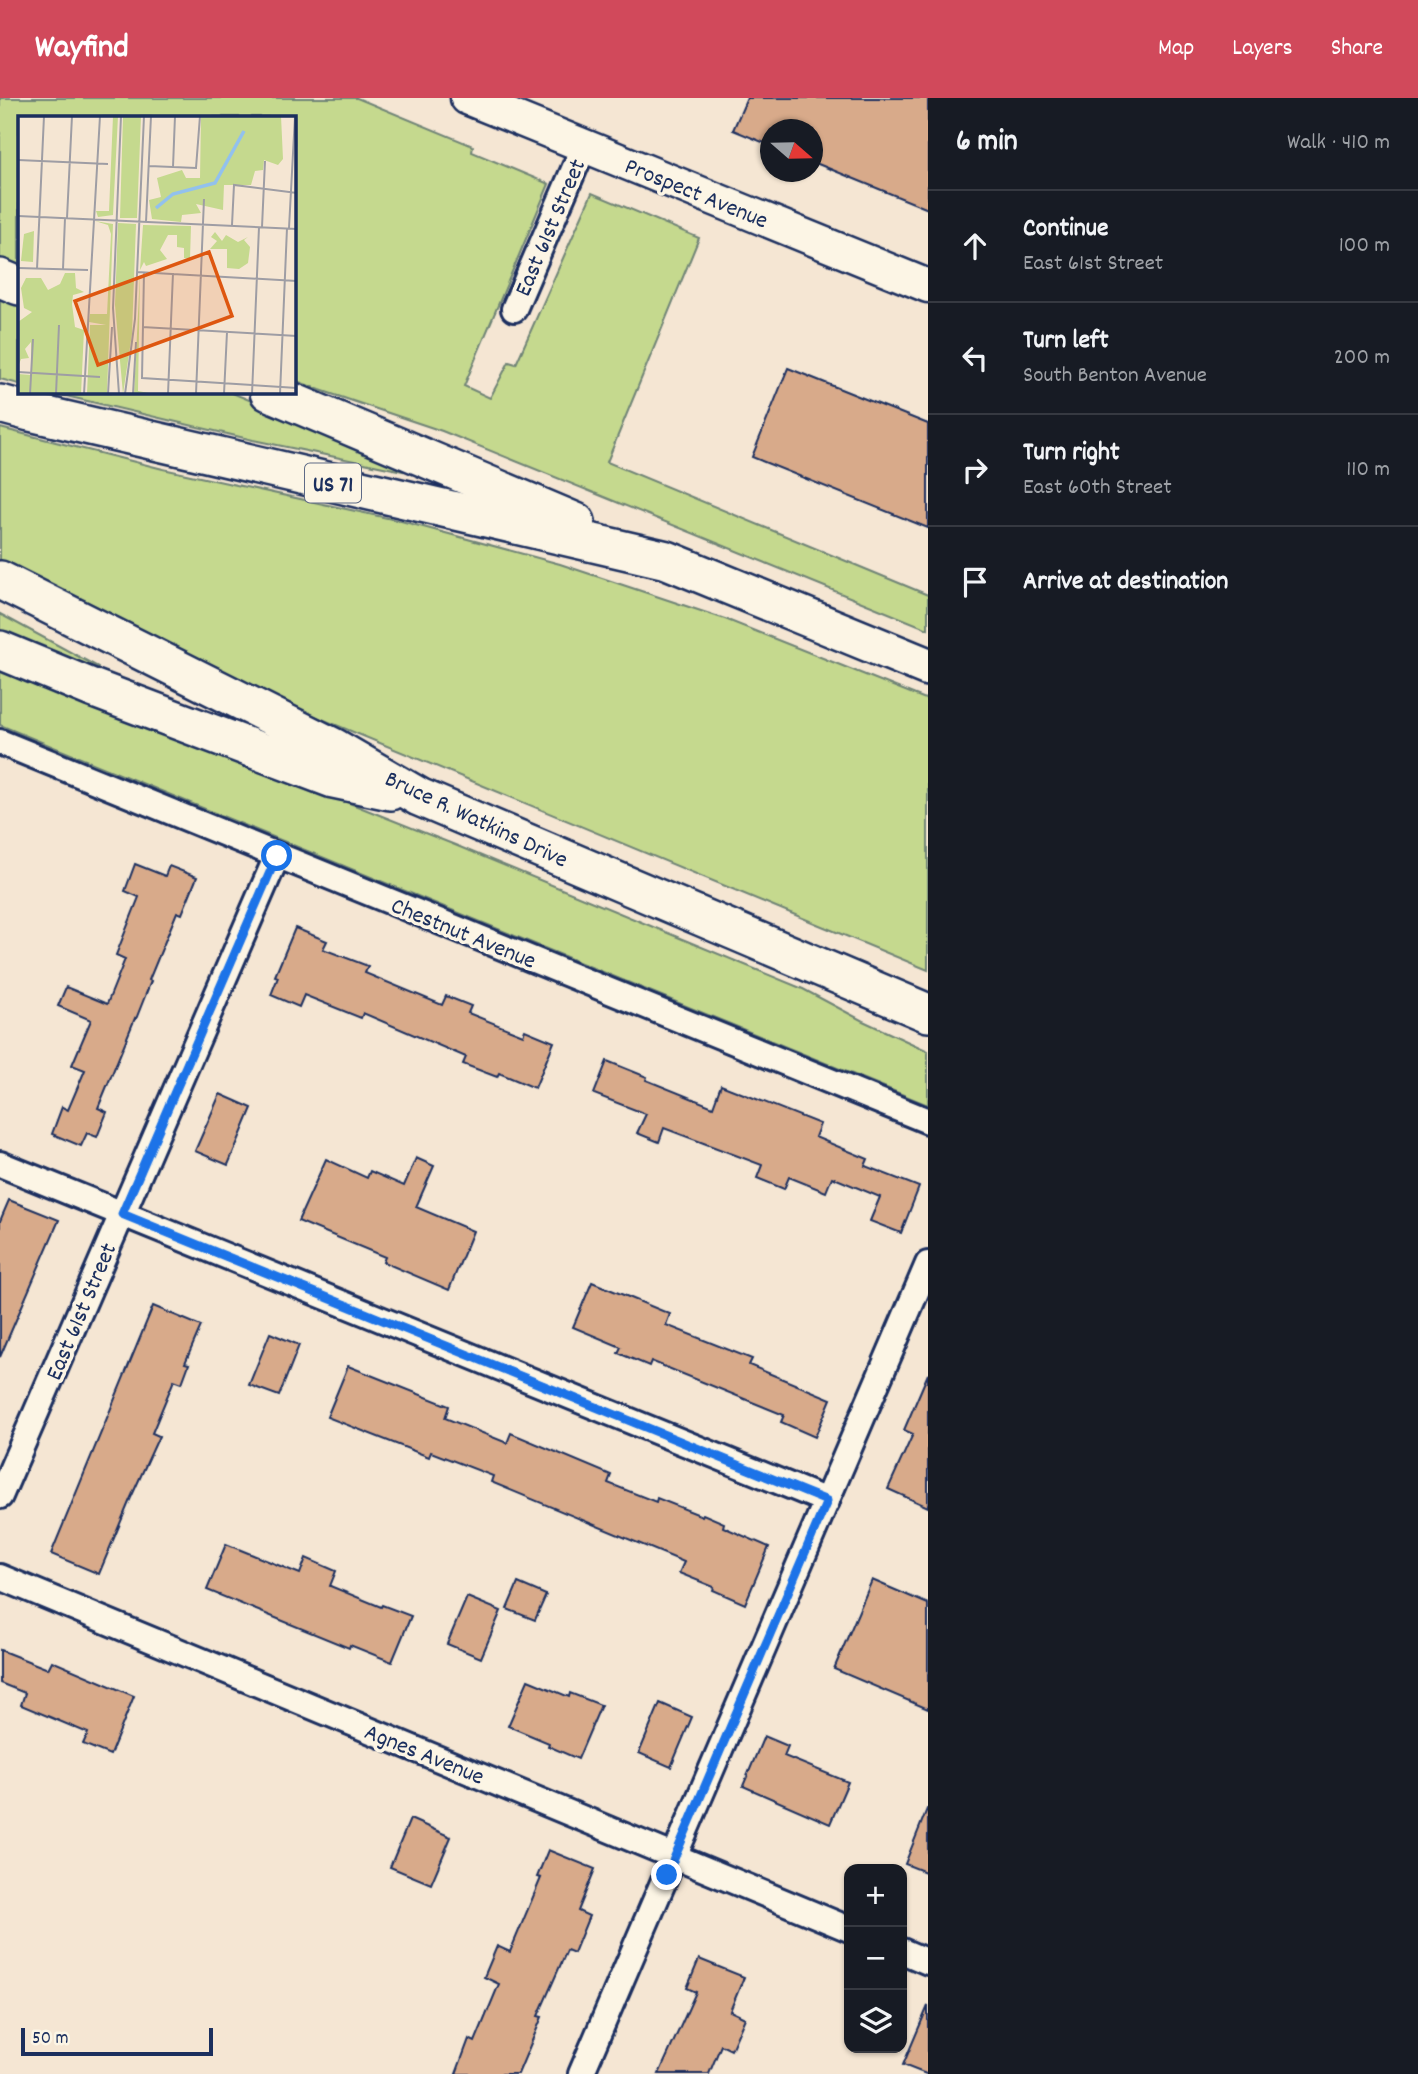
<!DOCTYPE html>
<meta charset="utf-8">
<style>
:root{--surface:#171b24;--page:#242831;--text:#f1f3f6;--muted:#9ea1a6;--line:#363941;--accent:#d1495b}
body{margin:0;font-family:Dekko,sans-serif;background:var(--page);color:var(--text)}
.controls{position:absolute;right:21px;bottom:21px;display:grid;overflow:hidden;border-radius:14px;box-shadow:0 2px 5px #0004}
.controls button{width:63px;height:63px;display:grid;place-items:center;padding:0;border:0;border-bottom:2px solid var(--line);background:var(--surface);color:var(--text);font:35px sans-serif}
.compass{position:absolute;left:760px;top:21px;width:63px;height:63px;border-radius:50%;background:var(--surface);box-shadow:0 2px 5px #0004;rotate:110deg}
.scale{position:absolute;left:21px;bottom:18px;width:192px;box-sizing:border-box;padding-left:7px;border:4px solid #1b2f5e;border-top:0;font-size:19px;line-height:24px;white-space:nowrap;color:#1b2f5e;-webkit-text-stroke:5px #fcf5e5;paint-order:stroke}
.stop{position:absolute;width:21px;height:21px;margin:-16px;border:5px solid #1a73e8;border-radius:50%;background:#fff}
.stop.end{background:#1a73e8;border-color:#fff;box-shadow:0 2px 7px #0008}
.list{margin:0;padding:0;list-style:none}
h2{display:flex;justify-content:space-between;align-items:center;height:91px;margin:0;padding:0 28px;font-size:30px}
h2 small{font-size:23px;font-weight:400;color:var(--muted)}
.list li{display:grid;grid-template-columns:46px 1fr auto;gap:21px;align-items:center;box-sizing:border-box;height:112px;padding:0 28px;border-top:2px solid var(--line)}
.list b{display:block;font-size:26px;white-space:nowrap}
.list p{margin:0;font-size:23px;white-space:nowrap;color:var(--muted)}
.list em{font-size:23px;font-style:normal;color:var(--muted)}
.icon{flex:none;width:38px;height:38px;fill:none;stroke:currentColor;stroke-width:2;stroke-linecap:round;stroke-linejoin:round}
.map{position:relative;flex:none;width:928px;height:1976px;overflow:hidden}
header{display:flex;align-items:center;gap:42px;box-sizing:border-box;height:98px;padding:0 35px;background:var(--accent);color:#fff}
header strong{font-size:33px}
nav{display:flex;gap:38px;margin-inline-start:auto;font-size:24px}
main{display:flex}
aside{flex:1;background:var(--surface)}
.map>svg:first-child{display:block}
</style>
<header>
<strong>Wayfind</strong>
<nav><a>Map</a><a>Layers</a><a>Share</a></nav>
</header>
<main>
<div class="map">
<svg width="928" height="1976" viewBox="0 0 928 1976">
<rect width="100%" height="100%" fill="#f5e6d3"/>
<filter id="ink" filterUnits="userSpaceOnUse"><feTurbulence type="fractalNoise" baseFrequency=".0143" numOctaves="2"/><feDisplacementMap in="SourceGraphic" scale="14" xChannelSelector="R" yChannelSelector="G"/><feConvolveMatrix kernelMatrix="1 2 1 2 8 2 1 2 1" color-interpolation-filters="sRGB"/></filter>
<g filter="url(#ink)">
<g fill="#c5d98e" stroke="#708476" stroke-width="2">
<polygon points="0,0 357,0 473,48 472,54 549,86 464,288 490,300 509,264 516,266 592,95 699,140 607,364 928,497 928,531 442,333 320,292 294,282 294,19 19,19 19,171 0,163"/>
<polygon points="0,201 19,208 19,286 0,281"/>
<polygon points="49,294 230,294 405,367 403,373 253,342"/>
<polygon points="0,330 163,371 401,423 560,466 725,521 928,602 928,872 235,585 139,537 0,463"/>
<polygon points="0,516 98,569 97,573 0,535"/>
<polygon points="0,566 455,747 803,891 863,923 928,953 928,1007 0,627"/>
</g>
<g fill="#d8aa8a" stroke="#1b2f5e" stroke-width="2">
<polygon points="747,0 928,0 928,111 813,64 813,32 771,32 767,46 733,32"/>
<polygon points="788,270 928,326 928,430 752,359"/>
<polygon points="135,766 165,778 169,768 197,779 182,816 177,814 149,882 151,883 136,921 135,920 98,1010 107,1014 97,1039 87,1035 81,1048 52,1036 62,1009 68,1012 85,972 72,967 91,922 58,908 66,889 107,906 125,861 116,857 139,799 125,793"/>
<polygon points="295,830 327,843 323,851 368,868 365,875 442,907 446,898 471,908 468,915 523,937 525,932 554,944 535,990 499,975 497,979 463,966 466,959 363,915 361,920 304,897 299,909 271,897 278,879 275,878"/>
<polygon points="607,963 647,979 646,982 713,1009 721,987 820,1026 815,1039 868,1061 865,1068 919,1089 901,1135 870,1123 880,1099 832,1079 826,1094 789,1079 784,1091 757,1080 762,1067 664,1030 659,1044 637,1035 646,1016 594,996"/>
<polygon points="220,996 252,1010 228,1067 195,1053"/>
<polygon points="416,1060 434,1068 416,1109 473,1133 449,1192 383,1164 385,1159 298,1123 326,1061 367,1080 370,1073 404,1088"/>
<polygon points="9,1102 59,1122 0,1259 0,1123"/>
<polygon points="592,1184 670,1216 666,1227 752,1261 749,1267 831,1301 815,1339 781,1324 784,1317 651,1263 649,1268 618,1255 621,1249 573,1229"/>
<polygon points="153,1208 201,1228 185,1265 189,1266 182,1285 174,1282 152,1335 159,1338 129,1404 99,1476 51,1456"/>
<polygon points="270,1235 299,1247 279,1298 249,1287"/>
<polygon points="348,1268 449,1308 445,1320 507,1345 511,1335 611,1377 608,1385 656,1404 657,1400 702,1418 703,1416 724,1425 723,1429 769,1449 745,1506 713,1492 714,1489 679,1475 684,1464 491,1384 493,1378 431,1354 429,1359 327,1319"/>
<polygon points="928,1276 928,1409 888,1391 913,1336 904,1332"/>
<polygon points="226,1446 300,1476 306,1460 336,1473 330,1488 381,1509 382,1507 411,1518 392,1564 350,1547 349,1550 207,1492"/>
<polygon points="872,1482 928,1506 928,1611 834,1571"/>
<polygon points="518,1485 546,1497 535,1522 507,1511"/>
<polygon points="467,1499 501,1513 481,1560 447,1546"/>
<polygon points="0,1552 48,1571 52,1563 134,1598 110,1657 83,1646 88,1635 21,1607 25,1595 0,1585"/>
<polygon points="528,1582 569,1599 570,1595 601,1607 578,1661 548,1648 549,1645 508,1628"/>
<polygon points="660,1605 692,1619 671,1669 639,1655"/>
<polygon points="764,1638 788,1648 784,1658 848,1684 830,1726 743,1688"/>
<polygon points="927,1711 928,1711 928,1775 905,1766"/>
<polygon points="410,1721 451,1739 431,1786 390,1769"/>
<polygon points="548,1752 595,1771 578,1813 589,1818 574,1855 567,1852 538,1918 542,1919 518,1976 456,1976 469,1941 475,1944 499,1886 484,1879 497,1848 510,1854 541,1780 537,1779"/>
<polygon points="699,1861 744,1879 730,1913 745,1920 731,1952 721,1947 709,1976 659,1976 696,1894 687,1890"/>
<polygon points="928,1908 928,1976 926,1976 903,1967"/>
</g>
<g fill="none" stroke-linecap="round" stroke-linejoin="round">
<g stroke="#1b2f5e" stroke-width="30">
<g id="minor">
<polyline points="514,211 584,48"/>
<polyline points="0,644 928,1023"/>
<polyline points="0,1066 827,1403"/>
<polyline points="0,1398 277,758"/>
<polyline points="0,1479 849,1831"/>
<polyline points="902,1853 928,1864"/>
<polyline points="581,1976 928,1166"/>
</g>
</g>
<g stroke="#1b2f5e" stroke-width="37">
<polyline id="major" points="467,0 928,188"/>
</g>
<g stroke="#1b2f5e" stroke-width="42">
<g id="highway">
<polyline points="0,180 19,188"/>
<polyline points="269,294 576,424"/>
<polyline points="0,306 30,314 667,462 928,569"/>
<polyline points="0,482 333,649 419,699 928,915"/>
<polyline points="0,552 92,590 333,681 390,693"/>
</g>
</g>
<use href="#minor" stroke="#fcf5e5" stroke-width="24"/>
<use href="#major" stroke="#fcf5e5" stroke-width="32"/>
<use href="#highway" stroke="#fcf5e5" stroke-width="37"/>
</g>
</g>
<g fill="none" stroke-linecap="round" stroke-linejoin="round" filter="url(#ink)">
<polyline stroke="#1a73e8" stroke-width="9" points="277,758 122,1116 827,1403 667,1777"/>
</g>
<g text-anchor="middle" stroke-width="7" stroke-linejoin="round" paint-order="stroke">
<rect fill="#fcf5e5" stroke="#5e6a86" stroke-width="2" x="305" y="365.5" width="56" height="39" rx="5"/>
<g font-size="23" font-weight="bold" fill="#1b2f5e">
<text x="333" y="393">US 71</text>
</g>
<g font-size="24" fill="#1b2f5e" stroke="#fcf5e5">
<text transform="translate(697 94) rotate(22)" y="8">Prospect Avenue</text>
<text transform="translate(549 129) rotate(-67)" y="8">East 61st Street</text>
<text transform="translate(477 720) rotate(25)" y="8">Bruce R. Watkins Drive</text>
<text transform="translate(464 834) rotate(22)" y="8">Chestnut Avenue</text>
<text transform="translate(80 1213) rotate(-67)" y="8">East 61st Street</text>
<text transform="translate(425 1655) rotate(22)" y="8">Agnes Avenue</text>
</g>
</g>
<g transform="translate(18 18)">
<rect width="278" height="278" fill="#f5e6d3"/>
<path d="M 95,0 L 100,0 L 95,99 L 80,101 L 78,95 L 91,95 ZM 105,0 L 123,0 L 119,102 L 102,102 ZM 183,0 L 263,0 L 265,43 L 260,49 L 246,44 L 245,54 L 237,55 L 233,69 L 206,69 L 205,94 L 178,88 L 183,97 L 164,99 L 163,106 L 134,103 L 131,84 L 143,81 L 139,62 L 164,54 L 168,62 L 182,62 ZM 77,105 L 95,108 L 89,278 L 69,278 L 72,209 L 88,209 L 71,206 L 72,198 L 89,198 L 93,118 L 90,109 ZM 100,107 L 118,108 L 114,218 L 105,278 L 97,189 ZM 125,109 L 173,110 L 172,143 L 166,142 L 166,132 L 159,131 L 159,119 L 150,119 L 142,134 L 149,143 L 128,150 L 126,146 L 122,154 ZM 16,115 L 15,146 L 3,145 L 6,118 ZM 197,116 L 204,125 L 208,119 L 220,126 L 230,121 L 226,124 L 232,131 L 230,147 L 221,153 L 209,152 L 209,133 L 192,133 L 199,125 L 193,121 ZM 47,157 L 57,157 L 58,172 L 66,176 L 55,179 L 54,188 L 57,211 L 66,214 L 63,278 L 0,278 L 0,258 L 13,259 L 13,226 L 7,233 L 11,242 L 3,243 L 0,251 L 0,206 L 14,196 L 6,192 L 3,172 L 8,162 L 23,162 L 30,174 L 42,168 ZM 122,157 L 120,275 L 136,278 L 116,278 Z" fill="#c5d98e"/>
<path fill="none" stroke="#92c1ed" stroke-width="3.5" d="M 138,92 L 155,78 L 197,67 L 226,15"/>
<path fill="none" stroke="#9e9da4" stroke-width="2" d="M 0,44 L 90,48M 131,50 L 178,52 L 182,0M 155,51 L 157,0M 0,100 L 279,113M 49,102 L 54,0M 128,106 L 133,0M 214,109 L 216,69 L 279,77M 244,111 L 247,45M 271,112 L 277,0M 0,152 L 70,154M 19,153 L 26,0M 45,153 L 47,102M 119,156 L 279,165M 126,156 L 124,262 L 279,272M 124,211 L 279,220M 0,256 L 82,261M 12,278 L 15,223M 38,278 L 41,209M 66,278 L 82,0M 90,278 L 94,211M 101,278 L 95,192 L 103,0M 107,278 L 117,203 L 126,0M 115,278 L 118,226M 150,278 L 155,157M 178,278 L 186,83M 206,278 L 209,216M 234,278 L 241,111M 262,278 L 269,112"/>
<path fill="#de5710" fill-opacity="0.15" stroke="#de5710" stroke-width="3.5" d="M 191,136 L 214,200 L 80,249 L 57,185 Z"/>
<rect width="278" height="278" fill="none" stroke="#1b2f5e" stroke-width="3.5"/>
</g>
</svg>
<div class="controls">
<button>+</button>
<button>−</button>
<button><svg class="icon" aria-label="layers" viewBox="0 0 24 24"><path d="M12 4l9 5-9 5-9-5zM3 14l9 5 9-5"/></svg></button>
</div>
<svg class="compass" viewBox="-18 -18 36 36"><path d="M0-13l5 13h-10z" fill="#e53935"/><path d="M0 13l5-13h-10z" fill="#9ea1a6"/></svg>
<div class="scale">50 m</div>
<div class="stop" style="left:277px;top:758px"></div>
<div class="stop end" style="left:667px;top:1777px"></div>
</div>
<aside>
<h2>6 min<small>Walk · 410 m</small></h2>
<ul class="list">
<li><svg class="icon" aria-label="ahead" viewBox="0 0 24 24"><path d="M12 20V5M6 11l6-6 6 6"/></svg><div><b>Continue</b><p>East 61st Street</p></div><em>100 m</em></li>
<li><svg class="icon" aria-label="left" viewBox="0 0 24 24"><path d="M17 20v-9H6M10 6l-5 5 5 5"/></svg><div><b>Turn left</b><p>South Benton Avenue</p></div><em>200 m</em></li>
<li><svg class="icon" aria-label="right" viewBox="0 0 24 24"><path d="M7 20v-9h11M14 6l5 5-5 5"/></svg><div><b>Turn right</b><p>East 60th Street</p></div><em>110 m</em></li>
<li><svg class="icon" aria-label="arrive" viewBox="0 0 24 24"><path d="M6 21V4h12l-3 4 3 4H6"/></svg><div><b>Arrive at destination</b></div></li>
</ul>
</aside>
</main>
